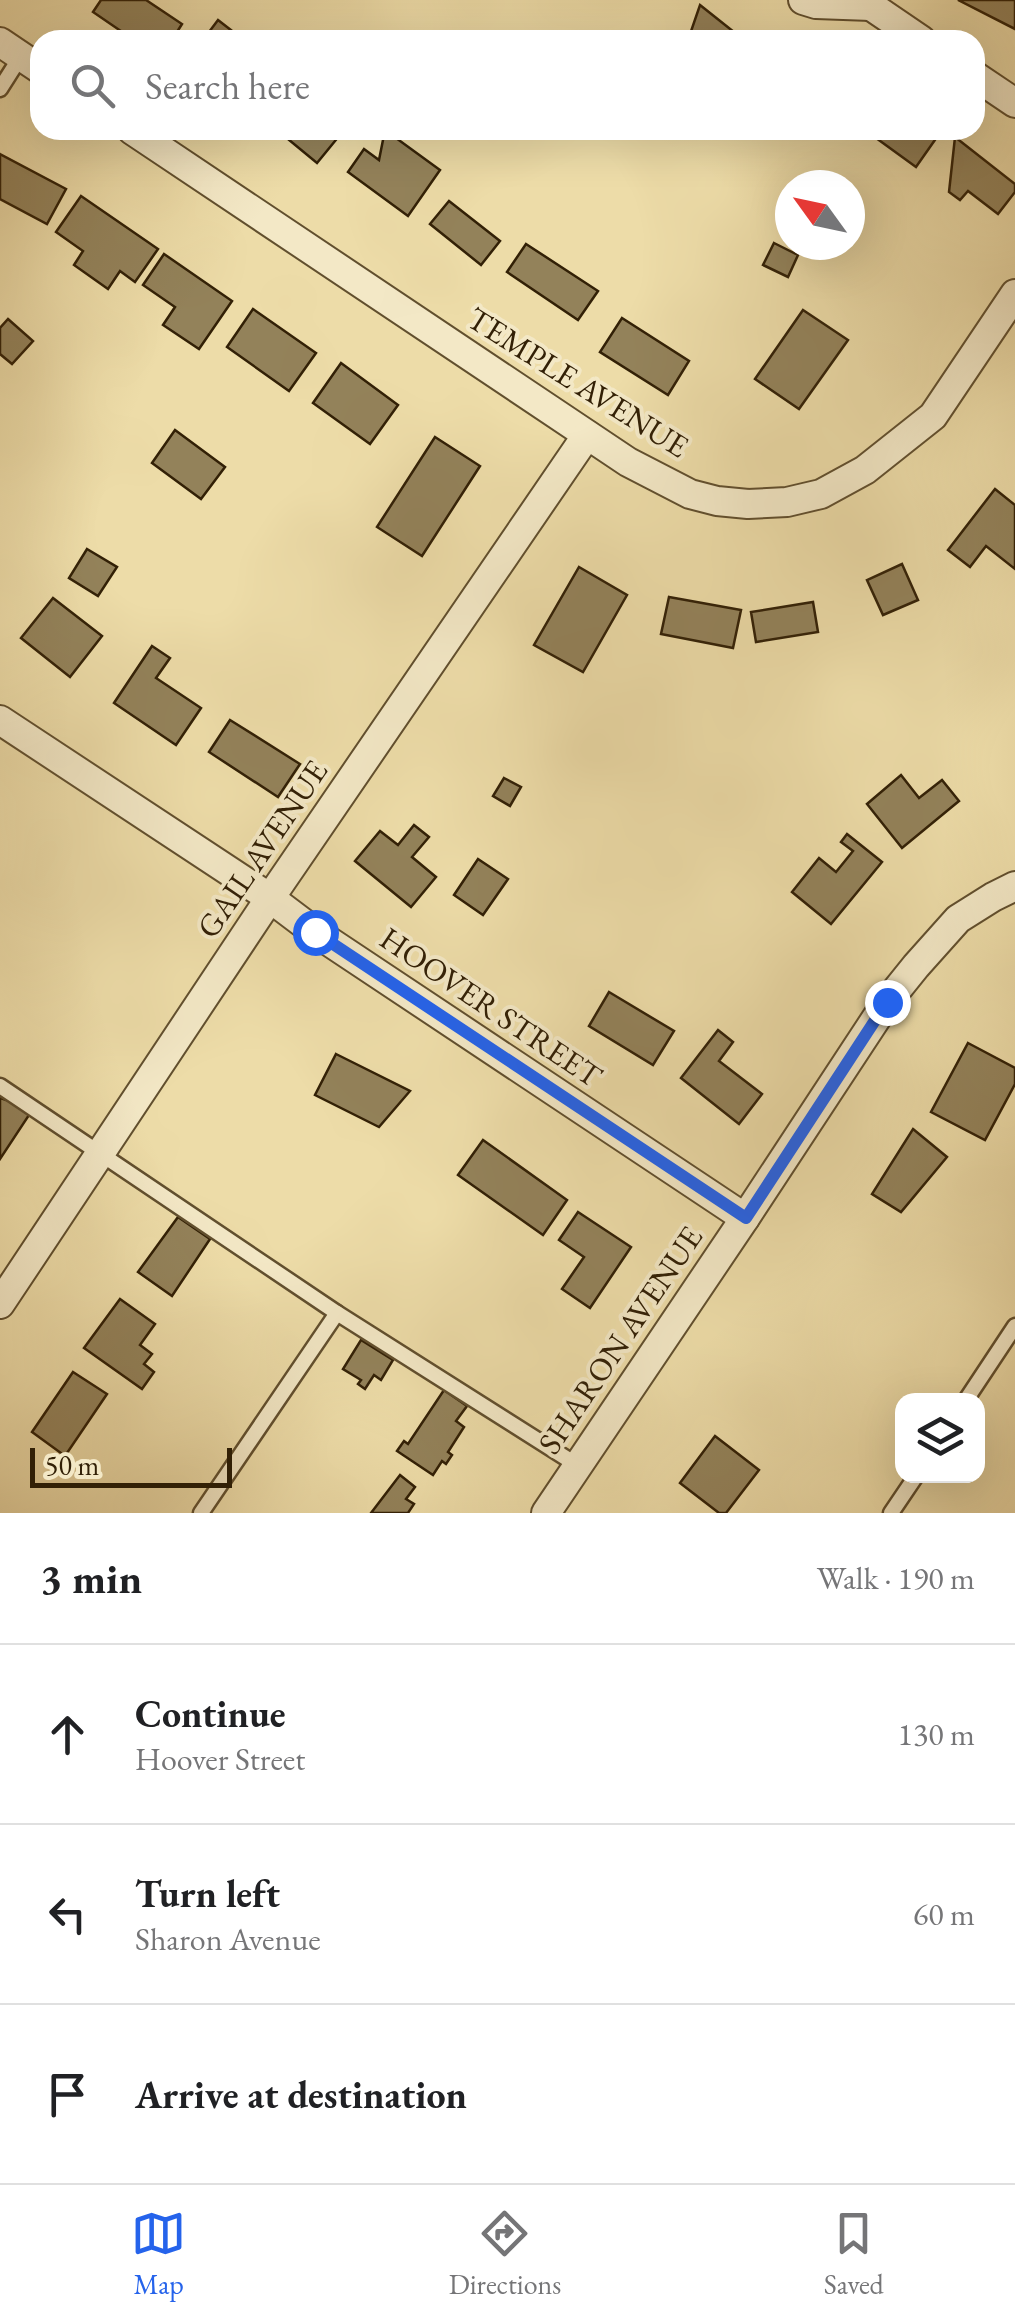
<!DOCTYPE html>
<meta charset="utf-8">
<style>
:root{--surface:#fff;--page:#f2f2f2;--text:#202124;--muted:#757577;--line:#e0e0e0;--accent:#2563eb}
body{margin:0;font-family:"EB Garamond",serif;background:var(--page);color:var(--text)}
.controls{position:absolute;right:30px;bottom:30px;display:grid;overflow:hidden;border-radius:20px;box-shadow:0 10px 40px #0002}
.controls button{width:90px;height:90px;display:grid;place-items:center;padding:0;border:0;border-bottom:2px solid var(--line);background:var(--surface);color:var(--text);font:50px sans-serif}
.compass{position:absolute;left:775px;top:170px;width:90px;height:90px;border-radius:50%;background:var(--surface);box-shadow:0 10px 40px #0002;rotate:303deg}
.scale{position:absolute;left:30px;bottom:25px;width:202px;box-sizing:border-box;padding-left:10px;border:5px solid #322006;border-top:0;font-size:28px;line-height:35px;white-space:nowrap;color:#322006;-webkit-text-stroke:8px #f3e8c6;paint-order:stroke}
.stop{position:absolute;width:30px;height:30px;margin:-22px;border:8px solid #2563eb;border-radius:50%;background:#fff}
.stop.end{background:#2563eb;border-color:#fff;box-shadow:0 2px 10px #0008}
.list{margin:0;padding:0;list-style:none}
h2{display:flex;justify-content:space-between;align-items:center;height:130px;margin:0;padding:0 40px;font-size:42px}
h2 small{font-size:32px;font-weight:400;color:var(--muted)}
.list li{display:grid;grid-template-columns:65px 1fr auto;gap:30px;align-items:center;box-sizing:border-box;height:180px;padding:0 40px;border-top:2px solid var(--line)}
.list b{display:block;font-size:38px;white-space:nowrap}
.list p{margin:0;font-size:32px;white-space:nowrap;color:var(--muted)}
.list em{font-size:32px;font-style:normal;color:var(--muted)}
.icon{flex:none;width:55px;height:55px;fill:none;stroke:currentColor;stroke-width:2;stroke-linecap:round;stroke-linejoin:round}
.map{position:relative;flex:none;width:1015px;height:1513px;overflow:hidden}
.search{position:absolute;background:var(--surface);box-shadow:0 10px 40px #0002;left:30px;right:30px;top:30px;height:110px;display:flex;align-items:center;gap:25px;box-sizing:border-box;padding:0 35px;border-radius:30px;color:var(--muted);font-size:38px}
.sheet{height:670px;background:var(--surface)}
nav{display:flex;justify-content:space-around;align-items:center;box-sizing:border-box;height:140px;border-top:2px solid var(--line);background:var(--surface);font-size:28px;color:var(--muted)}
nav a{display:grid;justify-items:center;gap:5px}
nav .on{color:var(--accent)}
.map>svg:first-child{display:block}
</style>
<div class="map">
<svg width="1015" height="1513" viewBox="0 0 1015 1513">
<rect width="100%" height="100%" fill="#eddca8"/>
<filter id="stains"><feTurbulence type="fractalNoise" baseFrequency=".002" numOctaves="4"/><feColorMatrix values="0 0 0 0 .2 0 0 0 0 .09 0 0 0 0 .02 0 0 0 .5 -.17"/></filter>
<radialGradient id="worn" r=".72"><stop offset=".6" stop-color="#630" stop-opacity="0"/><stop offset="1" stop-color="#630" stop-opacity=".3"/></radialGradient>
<g fill="#93825a" stroke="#322006" stroke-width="2.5">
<polygon points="101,0 146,0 182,24 172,40 134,40 93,12"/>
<polygon points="958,0 1015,0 1015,29"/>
<polygon points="700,5 744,40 688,40"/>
<polygon points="218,20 236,34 231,40 203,40"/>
<polygon points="277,130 344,130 317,163"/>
<polygon points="385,130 440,170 408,216 348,172 364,149 379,160"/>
<polygon points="865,130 927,130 937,137 916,167"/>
<polygon points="955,137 1015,184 1015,192 998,214 968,191 960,200 949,192"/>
<polygon points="0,154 66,189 47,224 0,199"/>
<polygon points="81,196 158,249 135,282 120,271 108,289 74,265 83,251 56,232"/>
<polygon points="449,201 500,241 481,265 430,224"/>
<polygon points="774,243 798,255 788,277 763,265"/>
<polygon points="526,244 598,291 578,320 507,272"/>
<polygon points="164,254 232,301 199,349 163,325 175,307 143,285"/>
<polygon points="253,309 316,353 289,391 227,347"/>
<polygon points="803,310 848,340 799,409 755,379"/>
<polygon points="622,318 689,361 668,395 600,352"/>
<polygon points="8,319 33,341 12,364 0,354 0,328"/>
<polygon points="341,363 398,405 370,444 313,403"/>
<polygon points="175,430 225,467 201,499 152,463"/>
<polygon points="435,437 480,466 422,556 377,527"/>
<polygon points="995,489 1015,505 1015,569 986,546 970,567 948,550"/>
<polygon points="87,549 117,567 98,596 69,578"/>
<polygon points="902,564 918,600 883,615 867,580"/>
<polygon points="579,567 627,595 583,672 534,645"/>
<polygon points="669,597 741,610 733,648 661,634"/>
<polygon points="53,598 102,636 70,677 21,638"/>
<polygon points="813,602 818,632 756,642 751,612"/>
<polygon points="152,646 170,658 156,678 201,708 176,745 114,703"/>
<polygon points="230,720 300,764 278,797 209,752"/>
<polygon points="901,775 919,798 942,780 959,801 902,848 867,804"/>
<polygon points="504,778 521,787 510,806 493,796"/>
<polygon points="414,825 429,837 412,857 436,877 411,907 355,861 380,831 398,845"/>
<polygon points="847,834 882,862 831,924 792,892 819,858 836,872 853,851 841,842"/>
<polygon points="478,859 508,879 483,915 454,895"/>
<polygon points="609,992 674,1031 653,1065 589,1026"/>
<polygon points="718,1030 733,1042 719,1061 762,1094 739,1124 681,1078"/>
<polygon points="968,1043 1015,1068 1015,1084 985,1140 931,1112"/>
<polygon points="336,1054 410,1091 379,1127 315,1095"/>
<polygon points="0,1098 33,1109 0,1159"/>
<polygon points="913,1129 947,1157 901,1212 872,1194"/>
<polygon points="483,1140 567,1200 543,1235 458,1175"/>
<polygon points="578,1212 631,1247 590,1308 562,1289 584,1257 559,1240"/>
<polygon points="178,1217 210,1239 172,1296 138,1272"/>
<polygon points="120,1299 155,1324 140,1345 152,1354 144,1364 154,1372 142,1389 84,1348"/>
<polygon points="361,1340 393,1360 381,1380 374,1375 365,1389 358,1384 361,1380 343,1369"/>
<polygon points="73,1372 107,1394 65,1456 32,1432"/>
<polygon points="444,1390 467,1406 456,1421 464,1427 448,1452 452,1455 446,1464 442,1461 433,1475 397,1451 404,1441 408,1444"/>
<polygon points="715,1436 759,1470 726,1513 719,1513 680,1483"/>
<polygon points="400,1475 415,1487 406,1499 414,1504 408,1513 371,1513"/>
</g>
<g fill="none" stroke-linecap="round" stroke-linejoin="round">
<g stroke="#614f2e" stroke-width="19">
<g id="service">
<polyline points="0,89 21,56"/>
<polyline points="0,1086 337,1313"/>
<polyline points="966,1400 1015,1326"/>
<polyline points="201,1513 337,1313 577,1465"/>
<polyline points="891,1513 916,1476"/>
</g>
</g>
<g stroke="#614f2e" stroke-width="32">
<g id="minor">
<polyline points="803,0 816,4 871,6"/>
<polyline points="867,0 871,6 921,40"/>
<polyline points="0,42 40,69"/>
<polyline points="975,76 1015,103"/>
<polyline points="132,130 628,462 690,494 717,501 748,504 787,502 821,494 865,470 933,416 1015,294"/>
<polyline points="0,720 270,898 315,932 745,1218"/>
<polyline points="0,1304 270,898 587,435"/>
<polyline points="546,1513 745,1218 887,1002 916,966 958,919 993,897 1015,886"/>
</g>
</g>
<use href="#service" stroke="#f3e8c6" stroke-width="14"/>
<use href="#minor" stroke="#f3e8c6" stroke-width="28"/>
</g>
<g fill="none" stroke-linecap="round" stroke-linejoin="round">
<polyline stroke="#2563eb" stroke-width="12" points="315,932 746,1218 887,1002"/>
</g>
<g text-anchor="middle" stroke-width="8" stroke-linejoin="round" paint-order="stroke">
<g font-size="32" fill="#322006" stroke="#f3e8c6">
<text transform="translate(578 382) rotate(32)" y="11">TEMPLE AVENUE</text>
<text transform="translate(262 849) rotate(-56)" y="11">GAIL AVENUE</text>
<text transform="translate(491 1007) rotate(34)" y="11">HOOVER STREET</text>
<text transform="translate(620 1340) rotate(-56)" y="11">SHARON AVENUE</text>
</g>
</g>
<rect width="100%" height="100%" filter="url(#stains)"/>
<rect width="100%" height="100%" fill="url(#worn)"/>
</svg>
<div class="controls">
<button><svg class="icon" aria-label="layers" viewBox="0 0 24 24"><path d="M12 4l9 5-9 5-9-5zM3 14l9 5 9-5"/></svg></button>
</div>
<svg class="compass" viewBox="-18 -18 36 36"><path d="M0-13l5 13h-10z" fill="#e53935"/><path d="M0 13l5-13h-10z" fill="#757577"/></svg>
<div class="scale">50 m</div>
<div class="stop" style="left:315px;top:932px"></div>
<div class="stop end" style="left:887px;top:1002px"></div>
<div class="search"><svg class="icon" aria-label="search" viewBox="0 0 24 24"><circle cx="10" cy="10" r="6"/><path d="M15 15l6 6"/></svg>Search here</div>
</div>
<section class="sheet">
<h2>3 min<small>Walk · 190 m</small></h2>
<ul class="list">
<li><svg class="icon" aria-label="ahead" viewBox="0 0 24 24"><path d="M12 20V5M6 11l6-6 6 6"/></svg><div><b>Continue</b><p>Hoover Street</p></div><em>130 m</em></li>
<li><svg class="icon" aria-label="left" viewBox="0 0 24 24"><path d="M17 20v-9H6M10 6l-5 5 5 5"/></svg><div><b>Turn left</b><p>Sharon Avenue</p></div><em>60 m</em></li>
<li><svg class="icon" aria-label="arrive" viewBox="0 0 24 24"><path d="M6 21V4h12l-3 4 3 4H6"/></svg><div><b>Arrive at destination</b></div></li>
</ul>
</section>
<nav>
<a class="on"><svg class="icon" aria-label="map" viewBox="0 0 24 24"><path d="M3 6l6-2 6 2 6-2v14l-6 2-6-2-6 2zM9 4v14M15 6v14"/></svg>Map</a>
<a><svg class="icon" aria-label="directions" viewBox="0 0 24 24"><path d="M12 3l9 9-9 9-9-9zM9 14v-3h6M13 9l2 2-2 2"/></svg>Directions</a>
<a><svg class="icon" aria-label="saved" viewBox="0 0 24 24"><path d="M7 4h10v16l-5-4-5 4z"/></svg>Saved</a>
</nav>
